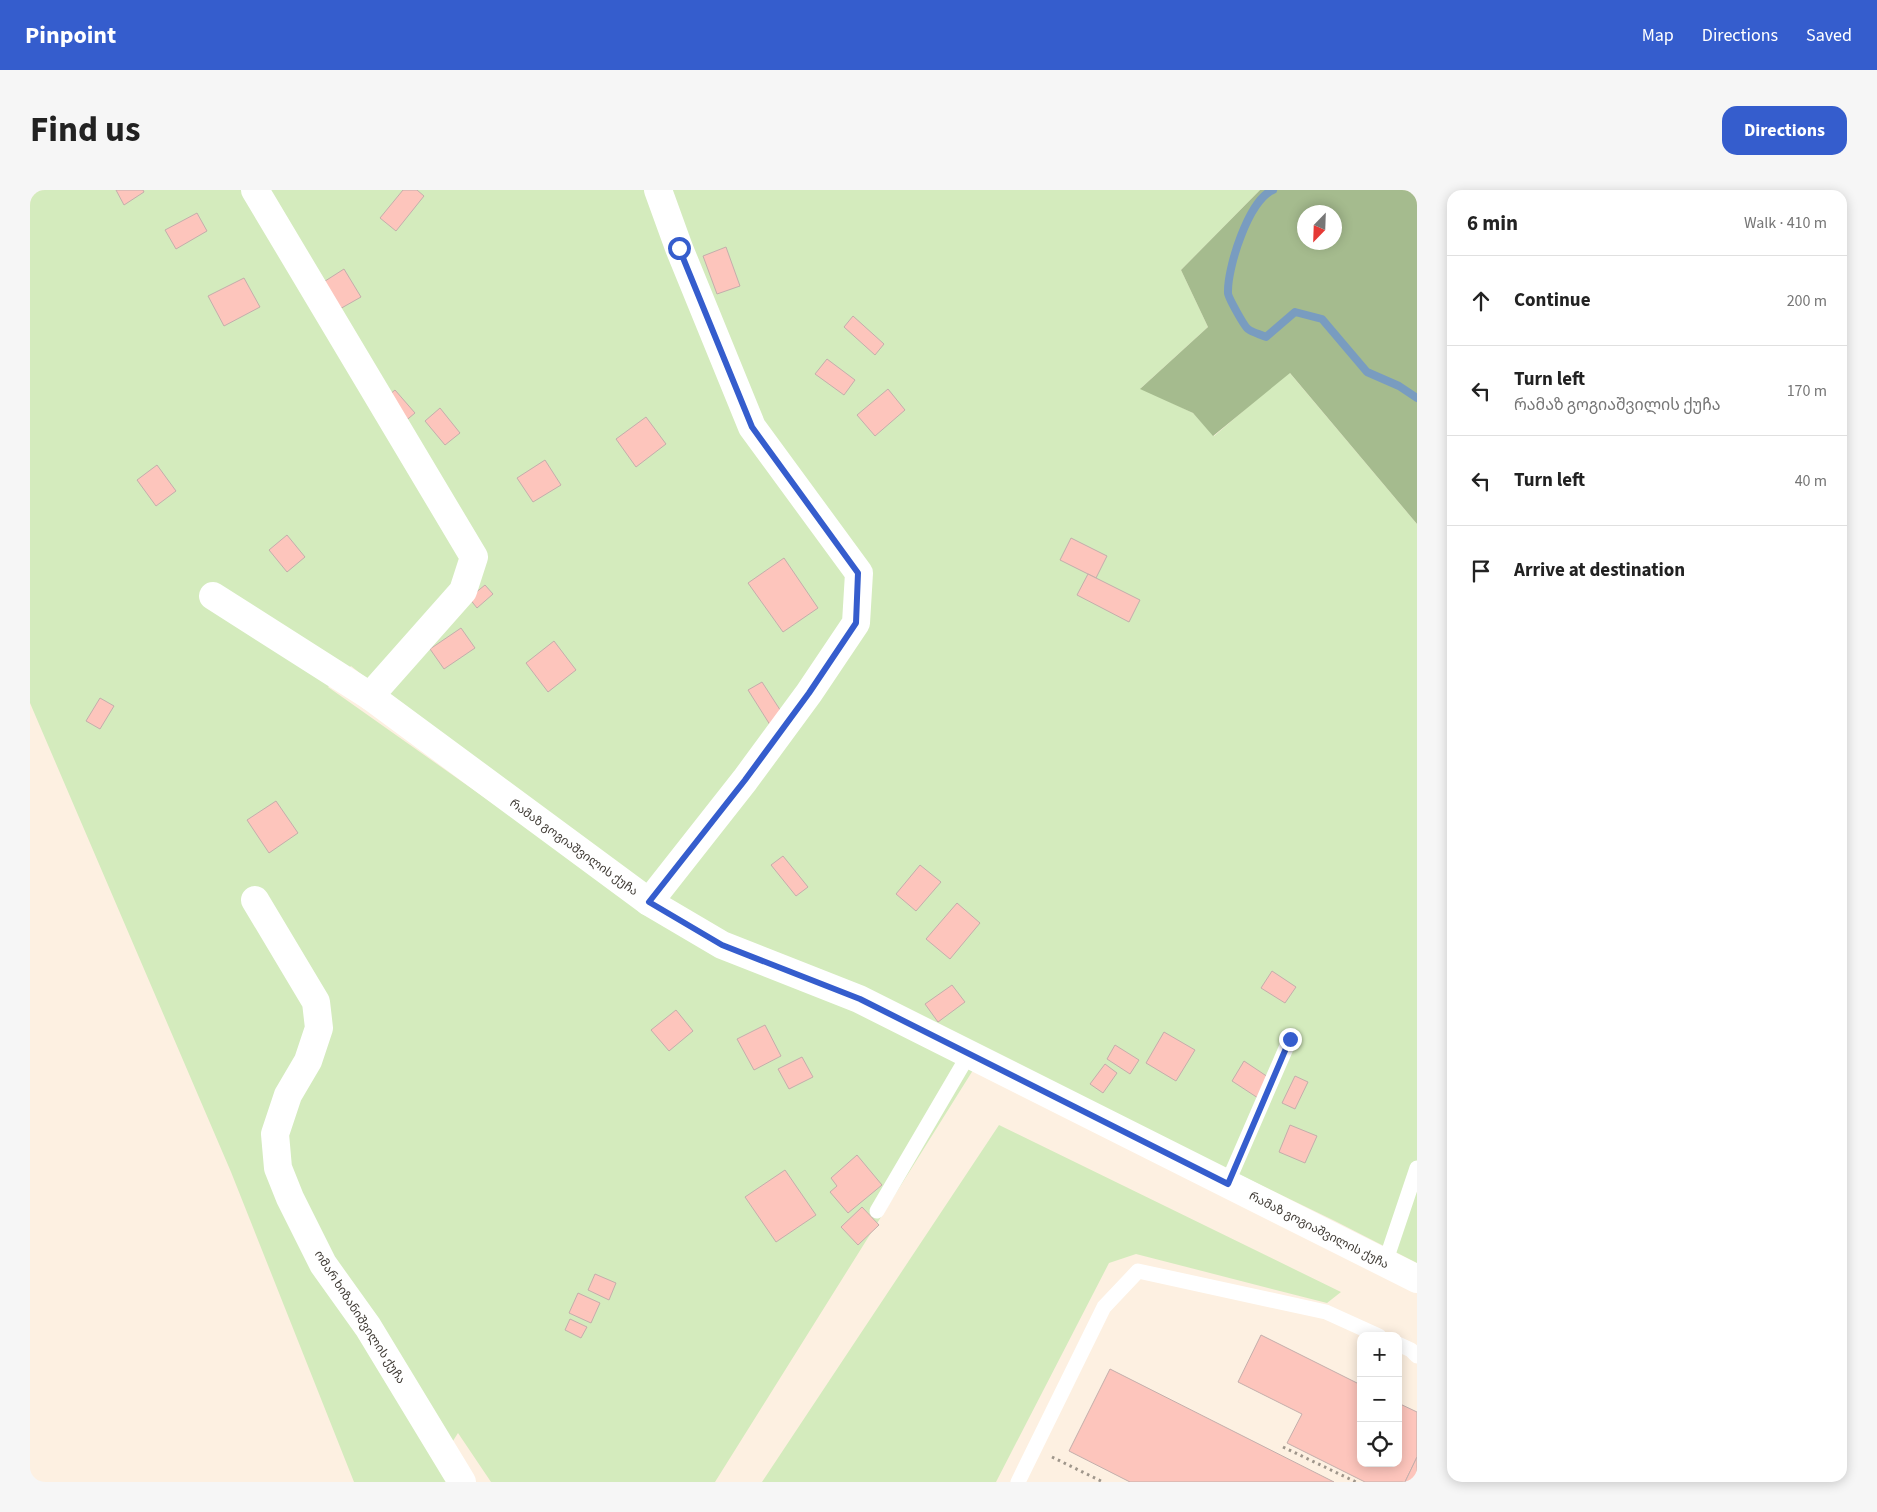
<!DOCTYPE html>
<meta charset="utf-8">
<style>
:root{--surface:#fff;--page:#f6f6f6;--text:#222;--muted:#767676;--line:#e0e0e0;--accent:#355dcd}
body{margin:0;font-family:"Source Sans 3","Noto Sans Georgian",sans-serif;background:var(--page);color:var(--text)}
.controls{position:absolute;right:15px;bottom:15px;display:grid;overflow:hidden;border-radius:10px;box-shadow:0 2px 12px #0003}
.controls button{width:45px;height:45px;display:grid;place-items:center;padding:0;border:0;border-bottom:1px solid var(--line);background:var(--surface);color:var(--text);font:25px sans-serif}
.compass{position:absolute;left:1267px;top:15px;width:45px;height:45px;border-radius:50%;background:var(--surface);box-shadow:0 2px 12px #0003;rotate:203deg}
.stop{position:absolute;width:15px;height:15px;margin:-11px;border:4px solid #355dcd;border-radius:50%;background:#fff}
.stop.end{background:#355dcd;border-color:#fff;box-shadow:0 1px 5px #0008}
.list{margin:0;padding:0;list-style:none}
h2{display:flex;justify-content:space-between;align-items:center;height:65px;margin:0;padding:0 20px;font-size:21px}
h2 small{font-size:16px;font-weight:400;color:var(--muted)}
.list li{display:grid;grid-template-columns:32px 1fr auto;gap:15px;align-items:center;box-sizing:border-box;height:90px;padding:0 20px;border-top:1px solid var(--line)}
.list b{display:block;font-size:19px;white-space:nowrap}
.list p{margin:0;font-size:16px;white-space:nowrap;color:var(--muted)}
.list em{font-size:16px;font-style:normal;color:var(--muted)}
.icon{flex:none;width:28px;height:28px;fill:none;stroke:currentColor;stroke-width:2;stroke-linecap:round;stroke-linejoin:round}
.map{position:relative;flex:none;width:1387px;height:1292px;overflow:hidden;border-radius:15px}
header{display:flex;align-items:center;gap:30px;box-sizing:border-box;height:70px;padding:0 25px;background:var(--accent);color:#fff}
header strong{font-size:24px}
nav{display:flex;gap:28px;margin-inline-start:auto;font-size:18px}
.intro{display:flex;align-items:center;justify-content:space-between;box-sizing:border-box;height:120px;padding:0 30px}
h1{margin:0;font-size:35px}
.button{padding:12px 22px;border-radius:15px;background:var(--accent);color:#fff;font-size:18px;font-weight:700}
main{display:flex;gap:30px;padding:0 30px}
aside{flex:1;background:var(--surface);border-radius:15px;box-shadow:0 2px 12px #0003}
.map>svg:first-child{display:block}
</style>
<header>
<strong>Pinpoint</strong>
<nav><a>Map</a><a>Directions</a><a>Saved</a></nav>
</header>
<div class="intro"><h1>Find us</h1><a class="button">Directions</a></div>
<main>
<div class="map">
<svg width="1387" height="1292" viewBox="0 0 1387 1292">
<rect width="100%" height="100%" fill="#fdf0e1"/>
<g fill="#d4ebbd" fill-rule="evenodd">
<path d="M 0,0 L 1230,0 L 1151,80 L 1178,137 L 1111,198 L 1163,223 L 1184,246 L 1259,182 L 1387,334 L 1387,1073 L 1305,1031 L 955,861 L 685,1292 L 461,1292 L 428,1243 L 409,1273 L 420,1292 L 324,1292 L 201,982 L 0,513 ZM 321,476 L 469,594 L 465,615 L 298,497 Z"/>
<polygon points="969,935 1311,1102 1297,1113 1106,1064 1079,1073 966,1292 732,1292"/>
</g>
<path fill="#a5bb8e" fill-rule="evenodd" d="M 1230,0 L 1387,0 L 1387,334 L 1260,183 L 1183,246 L 1163,223 L 1110,199 L 1178,137 L 1151,80 ZM 1274,22 L 1304,22 L 1304,52 L 1274,52 Z"/>
<g fill="none" stroke-linecap="round" stroke-linejoin="round">
<path stroke="#799cc0" stroke-width="8" d="M 1243,0 C 1219,9 1197,78 1198,103 C 1198,107 1214,136 1218,139 C 1223,143 1230,144 1236,147 L 1265,122 L 1292,129 L 1337,182 L 1369,196 L 1387,208"/>
</g>
<g fill="#fdc5bc" stroke="#c3aeab">
<polygon points="86,0 113,0 114,2 94,15"/>
<polygon points="373,0 387,0 394,6 366,41 350,28"/>
<polygon points="167,23 177,41 146,59 135,40"/>
<polygon points="696,57 710,96 687,104 673,66"/>
<polygon points="314,79 331,107 308,120 292,93"/>
<polygon points="214,88 230,117 194,136 178,106"/>
<polygon points="823,126 854,154 845,165 814,137"/>
<polygon points="797,169 825,190 814,205 785,184"/>
<polygon points="858,199 875,220 845,246 827,225"/>
<polygon points="365,200 385,223 373,233 353,210"/>
<polygon points="410,218 430,243 415,255 395,231"/>
<polygon points="616,227 636,254 606,277 586,249"/>
<polygon points="515,270 531,295 503,312 487,288"/>
<polygon points="127,275 146,301 126,316 107,290"/>
<polygon points="257,345 275,367 257,382 239,360"/>
<polygon points="1041,348 1077,366 1066,388 1030,370"/>
<polygon points="754,368 788,418 753,442 718,393"/>
<polygon points="1058,384 1110,410 1099,432 1047,405"/>
<polygon points="455,395 463,404 447,418 439,408"/>
<polygon points="431,438 445,458 414,479 400,459"/>
<polygon points="524,451 546,480 518,502 496,473"/>
<polygon points="732,492 756,529 742,538 718,500"/>
<polygon points="70,508 84,516 70,539 56,531"/>
<polygon points="246,611 268,643 239,663 217,630"/>
<polygon points="753,666 778,697 766,706 741,675"/>
<polygon points="890,675 911,692 886,721 866,704"/>
<polygon points="927,713 950,733 920,769 896,749"/>
<polygon points="1242,781 1266,797 1255,813 1231,798"/>
<polygon points="922,795 935,812 908,832 895,814"/>
<polygon points="646,820 663,841 639,861 621,840"/>
<polygon points="735,835 751,866 724,880 707,849"/>
<polygon points="1134,842 1165,860 1146,891 1116,873"/>
<polygon points="1085,855 1109,870 1100,884 1077,869"/>
<polygon points="772,867 783,887 759,899 748,879"/>
<polygon points="1214,871 1241,889 1228,908 1202,891"/>
<polygon points="1075,874 1087,883 1073,903 1060,894"/>
<polygon points="1265,886 1278,892 1265,919 1252,913"/>
<polygon points="1260,935 1287,946 1275,973 1249,962"/>
<polygon points="827,965 852,995 818,1023 800,1002 807,996 801,988"/>
<polygon points="755,980 786,1025 746,1052 715,1007"/>
<polygon points="832,1017 849,1035 828,1055 811,1037"/>
<polygon points="565,1084 586,1093 579,1110 558,1100"/>
<polygon points="548,1103 570,1113 561,1133 539,1123"/>
<polygon points="540,1129 557,1137 551,1148 535,1140"/>
<polygon points="1231,1145 1331,1195 1331,1273 1368,1273 1368,1213 1387,1222 1387,1267 1375,1292 1335,1292 1257,1253 1272,1224 1208,1192"/>
<polygon points="1080,1179 1304,1292 1100,1292 1039,1261"/>
<polygon points="1387,1267 1387,1292 1375,1292"/>
</g>
<g fill="none" stroke-linecap="round" stroke-linejoin="round">
<g stroke="#9f968b" stroke-width="3" stroke-dasharray="2.5 4" stroke-linecap="butt">
<polyline points="1253,1257 1326,1292"/>
<polyline points="1022,1267 1073,1292"/>
</g>
<g stroke="#fff" stroke-width="15">
<polyline points="1197,994 1260,849"/>
<polyline points="847,1021 939,864"/>
<polyline points="1355,1073 1387,978"/>
<polyline points="1368,1154 1381,1160 1387,1166"/>
<polyline points="988,1292 1074,1117 1108,1081 1296,1122 1349,1146"/>
</g>
<g stroke="#fff" stroke-width="28">
<polyline points="225,0 444,367 433,401 340,506"/>
<polyline points="183,406 340,506 619,712 692,755 829,809 1387,1089"/>
<polyline points="225,710 286,812 289,838 278,871 258,905 245,944 248,978 260,1008 293,1074 338,1137 432,1292"/>
<polyline points="619,712 715,590 779,503 826,433 829,383 722,237 649,58 628,0"/>
</g>
</g>
<g fill="none" stroke-linecap="round" stroke-linejoin="round">
<polyline stroke="#355dcd" stroke-width="6" points="649,58 722,237 828,383 826,433 779,503 715,590 619,712 692,755 830,809 1198,994 1260,849"/>
</g>
<g text-anchor="middle" stroke-width="5" stroke-linejoin="round" paint-order="stroke">
<g font-size="12" fill="#3f3a34" stroke="#fff">
<text transform="translate(544 657) rotate(36)" y="4">რამაზ გოგიაშვილის ქუჩა</text>
<text transform="translate(1289 1040) rotate(27)" y="4">რამაზ გოგიაშვილის ქუჩა</text>
<text transform="translate(330 1127) rotate(57)" y="4">ომარ ხიზანიშვილის ქუჩა</text>
</g>
</g>
</svg>
<div class="controls">
<button>+</button>
<button>−</button>
<button><svg class="icon" aria-label="locate" viewBox="0 0 24 24"><circle cx="12" cy="12" r="6"/><path d="M12 2v4M12 18v4M2 12h4M18 12h4"/></svg></button>
</div>
<svg class="compass" viewBox="-18 -18 36 36"><path d="M0-13l5 13h-10z" fill="#e53935"/><path d="M0 13l5-13h-10z" fill="#767676"/></svg>
<div class="stop" style="left:649px;top:58px"></div>
<div class="stop end" style="left:1260px;top:849px"></div>
</div>
<aside>
<h2>6 min<small>Walk · 410 m</small></h2>
<ul class="list">
<li><svg class="icon" aria-label="ahead" viewBox="0 0 24 24"><path d="M12 20V5M6 11l6-6 6 6"/></svg><div><b>Continue</b></div><em>200 m</em></li>
<li><svg class="icon" aria-label="left" viewBox="0 0 24 24"><path d="M17 20v-9H6M10 6l-5 5 5 5"/></svg><div><b>Turn left</b><p>რამაზ გოგიაშვილის ქუჩა</p></div><em>170 m</em></li>
<li><svg class="icon" aria-label="left" viewBox="0 0 24 24"><path d="M17 20v-9H6M10 6l-5 5 5 5"/></svg><div><b>Turn left</b></div><em>40 m</em></li>
<li><svg class="icon" aria-label="arrive" viewBox="0 0 24 24"><path d="M6 21V4h12l-3 4 3 4H6"/></svg><div><b>Arrive at destination</b></div></li>
</ul>
</aside>
</main>
